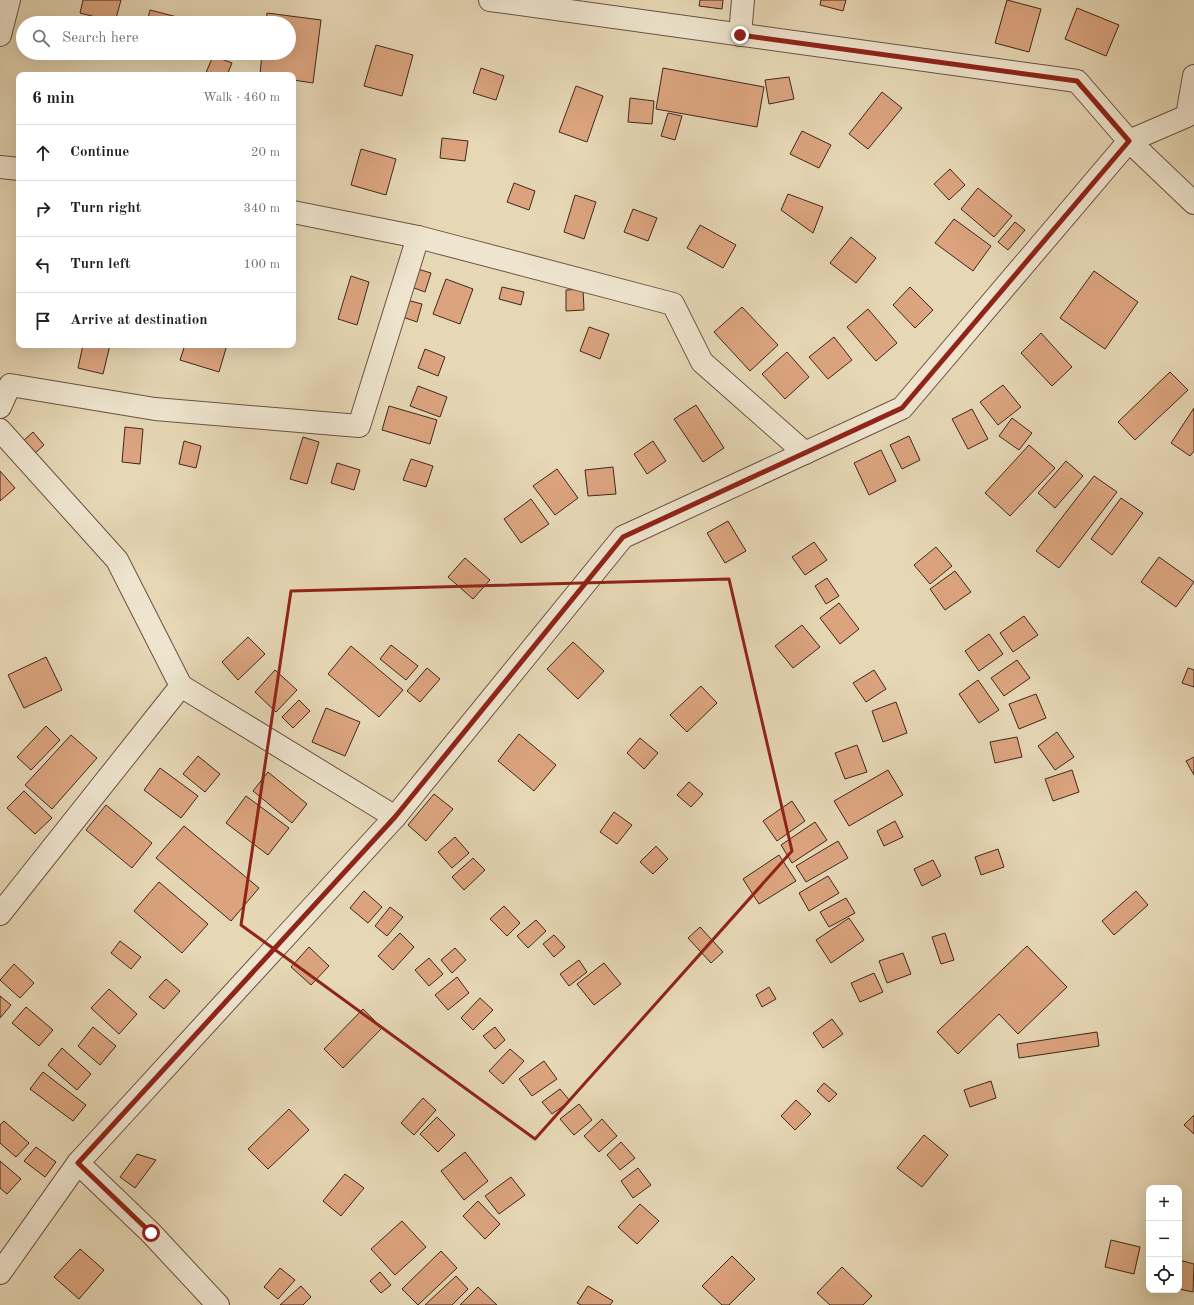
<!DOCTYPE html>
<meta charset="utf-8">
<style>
:root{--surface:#fff;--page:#f2f2f2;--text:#202124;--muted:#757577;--line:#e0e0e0}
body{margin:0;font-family:"Old Standard TT",serif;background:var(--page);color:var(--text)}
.controls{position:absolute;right:12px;bottom:12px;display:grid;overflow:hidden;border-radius:8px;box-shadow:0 4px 16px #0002}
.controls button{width:36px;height:36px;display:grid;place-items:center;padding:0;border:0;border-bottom:1px solid var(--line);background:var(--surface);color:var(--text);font:20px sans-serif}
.stop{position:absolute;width:12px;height:12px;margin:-9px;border:3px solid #8f2418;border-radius:50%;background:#fff}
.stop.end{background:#8f2418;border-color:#fff;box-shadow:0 1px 4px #0008}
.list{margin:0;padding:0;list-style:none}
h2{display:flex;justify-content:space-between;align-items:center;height:52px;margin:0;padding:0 16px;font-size:17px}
h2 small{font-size:13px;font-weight:400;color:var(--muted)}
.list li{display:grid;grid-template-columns:26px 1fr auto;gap:12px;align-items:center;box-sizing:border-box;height:56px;padding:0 16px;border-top:1px solid var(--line)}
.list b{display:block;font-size:15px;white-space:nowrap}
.list em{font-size:13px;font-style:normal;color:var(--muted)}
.icon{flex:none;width:22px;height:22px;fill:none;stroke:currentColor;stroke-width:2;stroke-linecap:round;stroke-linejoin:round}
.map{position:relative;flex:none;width:1194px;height:1305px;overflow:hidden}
.search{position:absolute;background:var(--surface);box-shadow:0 4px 16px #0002;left:16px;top:16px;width:280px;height:44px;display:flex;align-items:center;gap:10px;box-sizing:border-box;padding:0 14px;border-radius:22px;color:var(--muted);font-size:15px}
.panel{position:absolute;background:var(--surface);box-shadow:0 4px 16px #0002;left:16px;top:72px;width:280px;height:276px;border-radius:8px}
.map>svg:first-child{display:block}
</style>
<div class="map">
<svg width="1194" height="1305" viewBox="0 0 1194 1305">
<rect width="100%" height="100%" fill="#e6d7b5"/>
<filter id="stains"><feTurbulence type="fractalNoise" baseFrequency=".005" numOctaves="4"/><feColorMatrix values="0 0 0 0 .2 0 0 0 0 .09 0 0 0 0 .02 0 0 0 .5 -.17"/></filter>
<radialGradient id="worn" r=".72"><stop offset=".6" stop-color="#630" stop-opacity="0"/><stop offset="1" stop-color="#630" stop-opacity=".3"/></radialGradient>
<g fill="#dba47f" stroke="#41261b">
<polygon points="83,0 121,0 115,22 80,13"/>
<polygon points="700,0 723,0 722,9 699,6"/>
<polygon points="821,0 846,0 843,11 820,5"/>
<polygon points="1007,0 1041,9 1029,52 995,43"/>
<polygon points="1077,8 1119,25 1106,56 1065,39"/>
<polygon points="150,10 181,18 179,23 147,23"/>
<polygon points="267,13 321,20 313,83 293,80 293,75 260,75 262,53 289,53 289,23 266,23"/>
<polygon points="376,45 413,55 402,96 364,86"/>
<polygon points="213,56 232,63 227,75 205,75"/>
<polygon points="481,68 504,76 496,100 473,93"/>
<polygon points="663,68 764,87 757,127 656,109"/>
<polygon points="789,77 794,99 769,104 765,80"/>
<polygon points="576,86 603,96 587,142 559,132"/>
<polygon points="882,92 902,108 868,149 849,134"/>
<polygon points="630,98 654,101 652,124 628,122"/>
<polygon points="668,113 682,116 675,140 661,136"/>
<polygon points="802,131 831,145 819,168 790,154"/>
<polygon points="442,138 468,141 465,161 440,158"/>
<polygon points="361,149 396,159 386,195 351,185"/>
<polygon points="950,169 965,185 949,200 934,184"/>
<polygon points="514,183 535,191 529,210 507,202"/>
<polygon points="978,188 1012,216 994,237 961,209"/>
<polygon points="788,194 823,207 813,233 781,210"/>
<polygon points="575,195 596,202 584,239 564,232"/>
<polygon points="633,209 657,218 648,241 624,232"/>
<polygon points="954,219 991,246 973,271 935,243"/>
<polygon points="1015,222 1025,230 1008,250 998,242"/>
<polygon points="700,225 736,245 723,268 687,248"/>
<polygon points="851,237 876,258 856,283 830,263"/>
<polygon points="411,267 431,273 425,292 406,285"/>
<polygon points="1094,271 1138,302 1105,349 1060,318"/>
<polygon points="351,276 369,282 357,325 338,319"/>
<polygon points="446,279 473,289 460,324 433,314"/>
<polygon points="502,287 524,292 521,305 499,299"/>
<polygon points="910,287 933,310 915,328 893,305"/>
<polygon points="583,289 584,310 566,311 566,290"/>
<polygon points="399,298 422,304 417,322 394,314"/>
<polygon points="742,307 778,345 750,371 714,332"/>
<polygon points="868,309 897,343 876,361 847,327"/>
<polygon points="589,327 609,334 600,359 580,351"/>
<polygon points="1041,333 1072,367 1052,386 1021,353"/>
<polygon points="834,337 852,360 828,379 809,357"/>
<polygon points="83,345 110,345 103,374 78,368"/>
<polygon points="185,345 227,345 219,372 180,360"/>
<polygon points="425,349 445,357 438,376 418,368"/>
<polygon points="787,352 809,377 785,399 762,374"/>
<polygon points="1170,372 1188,390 1135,440 1118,422"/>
<polygon points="1003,385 1021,407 998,425 980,402"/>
<polygon points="418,386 447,397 440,417 410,406"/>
<polygon points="696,405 724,448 703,462 674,419"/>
<polygon points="389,406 437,420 430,444 382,430"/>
<polygon points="1194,408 1194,451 1190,456 1171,443"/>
<polygon points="972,409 988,439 968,449 952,419"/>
<polygon points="1012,418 1032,433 1019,450 999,436"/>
<polygon points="125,427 143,429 140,464 122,462"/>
<polygon points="33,432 44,445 33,455 21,443"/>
<polygon points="909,436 920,460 902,469 890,445"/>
<polygon points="303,437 319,442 307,484 290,479"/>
<polygon points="184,441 201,446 196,468 179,464"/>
<polygon points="653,441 666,461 647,474 634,454"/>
<polygon points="1029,445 1055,468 1010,516 985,493"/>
<polygon points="881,450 896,481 869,495 854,463"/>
<polygon points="411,459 433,466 426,487 403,480"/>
<polygon points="1066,461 1083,476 1055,508 1038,493"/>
<polygon points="337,463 360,470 354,490 331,483"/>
<polygon points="613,467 616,494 588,496 585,470"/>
<polygon points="557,469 578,498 555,515 533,486"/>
<polygon points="0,471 15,488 0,501"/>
<polygon points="1094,476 1117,492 1059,568 1036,551"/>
<polygon points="1121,498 1143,513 1112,555 1091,539"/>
<polygon points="531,499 549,524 521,543 504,519"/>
<polygon points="728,521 746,551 725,563 707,533"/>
<polygon points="814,542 827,560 805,575 792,557"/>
<polygon points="936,547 952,566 930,584 914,565"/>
<polygon points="1159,557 1194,582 1176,607 1141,582"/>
<polygon points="465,558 490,580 473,599 448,577"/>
<polygon points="955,571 971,592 945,610 930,589"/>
<polygon points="827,578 839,596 826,604 815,586"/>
<polygon points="839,603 859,629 840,644 820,618"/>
<polygon points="1024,616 1038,635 1013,652 1000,633"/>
<polygon points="802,625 820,647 793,668 775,646"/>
<polygon points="989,634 1003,654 979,671 965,651"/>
<polygon points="248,637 265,654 238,680 222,662"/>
<polygon points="573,642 604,671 578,699 547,669"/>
<polygon points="391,645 418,666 406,680 380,659"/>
<polygon points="351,646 403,690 379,717 328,674"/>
<polygon points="46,657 62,690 24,708 8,675"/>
<polygon points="1017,660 1030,678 1004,696 991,678"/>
<polygon points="427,668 440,679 420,702 407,691"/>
<polygon points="1188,668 1194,670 1194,687 1182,683"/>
<polygon points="275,670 297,690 276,712 255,692"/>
<polygon points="874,670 886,689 866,702 853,683"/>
<polygon points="978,680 999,710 979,723 959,694"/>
<polygon points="701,686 717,703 687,732 670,715"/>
<polygon points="1036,694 1046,718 1019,729 1009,704"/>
<polygon points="299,700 310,711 293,728 282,717"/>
<polygon points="896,702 907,733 883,742 872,711"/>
<polygon points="326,708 360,722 345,756 312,742"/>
<polygon points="46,726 60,740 31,770 17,757"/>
<polygon points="1057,732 1074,757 1055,770 1038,746"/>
<polygon points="519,734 556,765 534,791 498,761"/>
<polygon points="71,735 97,758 52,809 25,785"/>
<polygon points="1017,737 1022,757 995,763 990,742"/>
<polygon points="640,738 658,753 644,769 627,753"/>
<polygon points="857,745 867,772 845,779 835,753"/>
<polygon points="198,756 220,774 205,792 183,774"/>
<polygon points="1194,757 1194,775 1186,761"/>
<polygon points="160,768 198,796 181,818 144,790"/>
<polygon points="888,770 903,795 849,826 834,801"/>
<polygon points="1072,770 1079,792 1053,801 1045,779"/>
<polygon points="268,772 307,804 292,823 253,791"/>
<polygon points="689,782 703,794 691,807 677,795"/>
<polygon points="24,791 52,818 35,834 7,808"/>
<polygon points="434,794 453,809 426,841 408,825"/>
<polygon points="246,796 289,828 268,855 226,823"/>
<polygon points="792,801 805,821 777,841 763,821"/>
<polygon points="106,805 152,843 132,868 86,830"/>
<polygon points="614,812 632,825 617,844 600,832"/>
<polygon points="895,821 903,837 884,846 877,831"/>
<polygon points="815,822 827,840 792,863 781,845"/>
<polygon points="184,826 259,888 231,921 156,858"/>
<polygon points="455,837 469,853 452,868 438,852"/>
<polygon points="838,841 848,858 806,882 796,866"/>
<polygon points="656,846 668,859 653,874 640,862"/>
<polygon points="998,849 1004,867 981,875 975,857"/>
<polygon points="779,855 796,881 759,904 743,879"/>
<polygon points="473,858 485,870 464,890 452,877"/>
<polygon points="933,860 941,876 922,886 914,869"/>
<polygon points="828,876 839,893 809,911 799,893"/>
<polygon points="159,882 208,924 182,953 134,911"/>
<polygon points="364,891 382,907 368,923 350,908"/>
<polygon points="1136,891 1148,905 1114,935 1102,921"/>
<polygon points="846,898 855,913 829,927 820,912"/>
<polygon points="504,906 520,923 507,936 490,919"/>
<polygon points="390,907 403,917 387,936 375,926"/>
<polygon points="849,918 864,940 831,963 816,940"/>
<polygon points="536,920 546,931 528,948 517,936"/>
<polygon points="700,927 723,952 711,963 688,938"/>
<polygon points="400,933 414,947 393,970 378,956"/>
<polygon points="945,933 954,960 941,964 932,937"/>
<polygon points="554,935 565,947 554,957 543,944"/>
<polygon points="120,941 141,957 131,969 111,953"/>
<polygon points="1027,946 1067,987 1018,1034 999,1014 958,1054 937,1032"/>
<polygon points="309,947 329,966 311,985 291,967"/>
<polygon points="455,948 466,960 452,973 441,960"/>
<polygon points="903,953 911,974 887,983 879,961"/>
<polygon points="429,958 443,974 429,986 415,970"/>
<polygon points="579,960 587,972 569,986 560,974"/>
<polygon points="604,963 621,984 594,1005 577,984"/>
<polygon points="14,964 34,983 20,998 0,980"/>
<polygon points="874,973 883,992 860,1002 851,983"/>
<polygon points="457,977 469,993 448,1010 435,995"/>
<polygon points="166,979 180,991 164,1009 149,997"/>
<polygon points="769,987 776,999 762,1007 756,995"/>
<polygon points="109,989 137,1014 119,1034 91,1008"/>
<polygon points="0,996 11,1005 0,1018"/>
<polygon points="480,998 493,1010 473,1030 461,1018"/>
<polygon points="26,1007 53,1030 39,1046 12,1023"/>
<polygon points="363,1009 382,1028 343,1068 324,1049"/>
<polygon points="832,1019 843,1034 823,1048 813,1033"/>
<polygon points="93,1027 116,1046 100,1065 78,1046"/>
<polygon points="495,1027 505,1040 495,1049 483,1036"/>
<polygon points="1097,1032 1099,1046 1019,1058 1017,1044"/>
<polygon points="62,1048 91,1074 77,1090 48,1065"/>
<polygon points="510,1049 524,1061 503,1084 489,1071"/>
<polygon points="544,1061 557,1079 532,1096 519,1079"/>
<polygon points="43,1072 86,1105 73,1121 30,1089"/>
<polygon points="991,1081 996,1098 970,1107 964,1090"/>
<polygon points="824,1083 837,1094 829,1102 817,1091"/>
<polygon points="560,1089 570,1101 552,1114 542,1102"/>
<polygon points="423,1098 436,1110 414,1135 401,1123"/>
<polygon points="796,1100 811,1114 795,1130 781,1116"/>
<polygon points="579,1104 592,1120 574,1135 560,1119"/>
<polygon points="289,1109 309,1130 268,1169 248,1149"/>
<polygon points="1194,1115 1194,1134 1184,1125"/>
<polygon points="437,1117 455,1135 438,1152 420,1134"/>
<polygon points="602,1119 617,1136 599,1152 584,1136"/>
<polygon points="4,1121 29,1143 16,1157 0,1143 0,1125"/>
<polygon points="924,1135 948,1155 922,1187 897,1168"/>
<polygon points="621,1142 635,1158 620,1170 607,1155"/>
<polygon points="36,1147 56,1162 45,1177 24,1161"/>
<polygon points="465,1152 488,1181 464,1200 441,1171"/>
<polygon points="137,1154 156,1160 135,1188 120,1177"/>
<polygon points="0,1161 21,1179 7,1194 0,1188"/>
<polygon points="638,1168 651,1185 633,1198 621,1181"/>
<polygon points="345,1174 364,1188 341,1216 323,1201"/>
<polygon points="511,1177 525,1195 499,1214 485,1196"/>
<polygon points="478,1201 500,1224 485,1239 463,1216"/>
<polygon points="640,1204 659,1221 637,1244 618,1227"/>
<polygon points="402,1221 426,1247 395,1275 371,1249"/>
<polygon points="1111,1240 1140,1247 1134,1274 1105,1267"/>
<polygon points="80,1249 104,1270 79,1299 54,1277"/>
<polygon points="441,1251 457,1268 418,1305 402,1289"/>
<polygon points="732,1256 755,1279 729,1305 722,1305 702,1286"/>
<polygon points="1179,1260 1194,1264 1193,1292 1179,1289"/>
<polygon points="842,1267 872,1296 863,1305 830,1305 817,1293"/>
<polygon points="280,1268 295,1280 278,1299 264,1287"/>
<polygon points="380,1272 391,1285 381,1293 370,1281"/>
<polygon points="456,1276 468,1289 452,1305 425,1305"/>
<polygon points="301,1286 311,1297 303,1305 280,1305"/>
<polygon points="588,1286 613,1301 610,1305 581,1305 577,1303"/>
<polygon points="478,1287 497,1305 460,1305"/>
</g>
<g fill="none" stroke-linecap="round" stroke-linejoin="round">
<g stroke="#6a5242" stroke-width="24">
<g id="minor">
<polyline points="490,0 1077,81 1129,141 1194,203"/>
<polyline points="740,35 743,0"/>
<polyline points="0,167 19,169"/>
<polyline points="293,212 418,237 673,304 702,362 805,453"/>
<polyline points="0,407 10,385 155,409 359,426 418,237"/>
<polyline points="0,430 117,560 181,686"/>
<polyline points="0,914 181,686 395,817"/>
<polyline points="78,1163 151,1233 218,1305"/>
<polyline points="0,1273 78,1163 395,817 623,537 902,408 1129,141 1187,116 1194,76"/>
</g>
</g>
<g stroke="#6a5242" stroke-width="24">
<polyline id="tertiary" points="0,35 9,0"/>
</g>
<use href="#minor" stroke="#efe5cf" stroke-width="22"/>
<use href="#tertiary" stroke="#efe5cf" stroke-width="22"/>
</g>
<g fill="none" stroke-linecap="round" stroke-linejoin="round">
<polyline stroke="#8f2418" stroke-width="5" points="151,1233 78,1163 395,817 623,537 902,408 1129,141 1077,81 740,35"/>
</g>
<path fill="none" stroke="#8f2418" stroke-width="3" stroke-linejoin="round" d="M 729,579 L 792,851 L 535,1139 L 241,925 L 291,591 Z"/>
<rect width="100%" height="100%" filter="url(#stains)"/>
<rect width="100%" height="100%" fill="url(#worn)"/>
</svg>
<div class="controls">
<button>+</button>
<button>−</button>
<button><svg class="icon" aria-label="locate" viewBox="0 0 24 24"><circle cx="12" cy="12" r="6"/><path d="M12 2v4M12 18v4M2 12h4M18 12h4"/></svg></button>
</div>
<div class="stop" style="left:151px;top:1233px"></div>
<div class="stop end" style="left:740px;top:35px"></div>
<div class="search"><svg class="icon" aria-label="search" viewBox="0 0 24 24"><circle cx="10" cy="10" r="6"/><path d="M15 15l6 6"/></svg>Search here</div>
<section class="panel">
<h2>6 min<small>Walk · 460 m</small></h2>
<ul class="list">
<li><svg class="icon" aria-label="ahead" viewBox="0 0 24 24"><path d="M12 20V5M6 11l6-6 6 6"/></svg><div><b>Continue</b></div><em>20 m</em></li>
<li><svg class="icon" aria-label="right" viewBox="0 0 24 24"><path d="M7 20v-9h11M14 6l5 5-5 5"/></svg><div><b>Turn right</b></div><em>340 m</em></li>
<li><svg class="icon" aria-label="left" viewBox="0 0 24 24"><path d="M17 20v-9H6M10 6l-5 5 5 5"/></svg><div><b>Turn left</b></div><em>100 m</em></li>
<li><svg class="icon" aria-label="arrive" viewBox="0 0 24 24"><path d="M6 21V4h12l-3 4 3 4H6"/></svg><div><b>Arrive at destination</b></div></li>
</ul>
</section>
</div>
